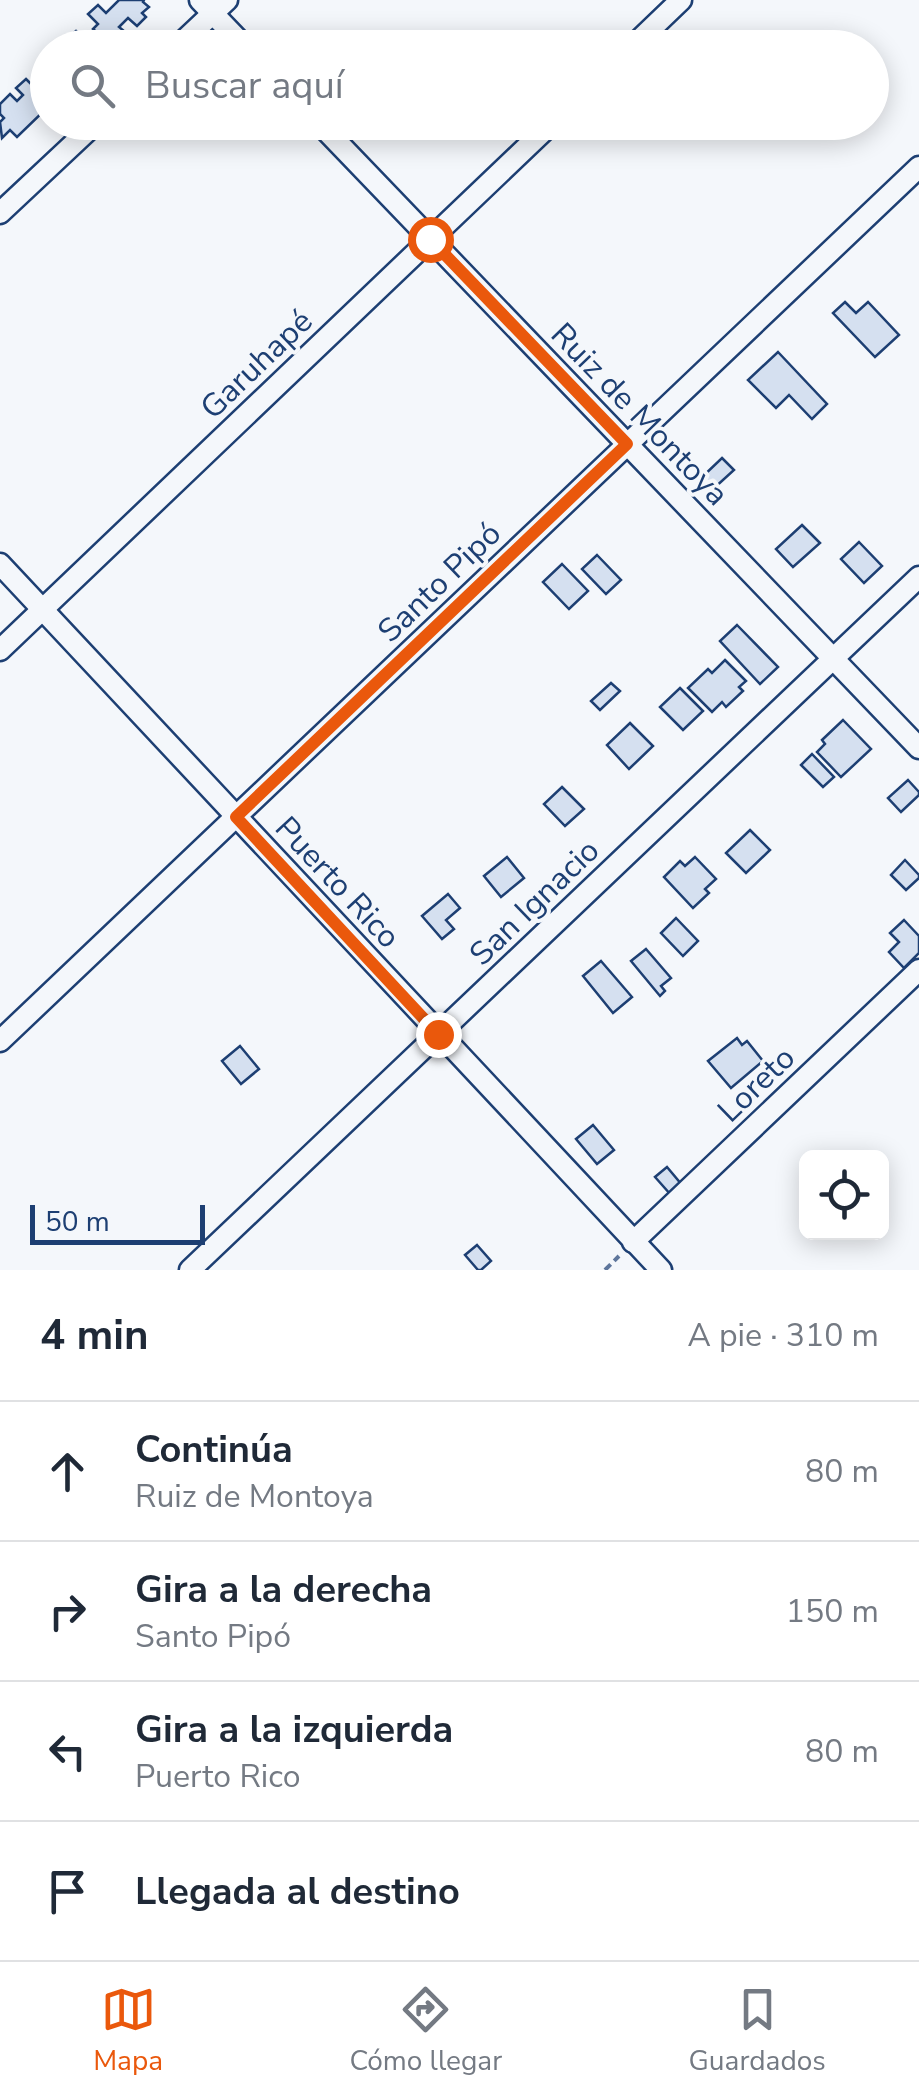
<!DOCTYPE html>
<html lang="es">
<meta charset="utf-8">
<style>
:root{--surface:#fff;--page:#f6f6f7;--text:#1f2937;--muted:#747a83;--line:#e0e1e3;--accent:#ea580c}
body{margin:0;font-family:"Nunito Sans",sans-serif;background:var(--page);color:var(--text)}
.controls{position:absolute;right:30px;bottom:30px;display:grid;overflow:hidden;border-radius:15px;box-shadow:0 5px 25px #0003}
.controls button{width:90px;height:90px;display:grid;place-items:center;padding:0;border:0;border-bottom:2px solid var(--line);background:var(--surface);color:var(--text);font:50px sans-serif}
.scale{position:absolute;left:30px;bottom:25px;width:175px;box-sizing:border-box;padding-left:10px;border:5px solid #1d3f73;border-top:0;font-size:28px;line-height:35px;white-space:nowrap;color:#1d3f73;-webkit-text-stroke:8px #f4f7fb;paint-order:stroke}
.stop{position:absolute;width:30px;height:30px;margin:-22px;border:8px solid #ea580c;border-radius:50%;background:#fff}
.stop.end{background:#ea580c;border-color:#fff;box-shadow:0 2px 10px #0008}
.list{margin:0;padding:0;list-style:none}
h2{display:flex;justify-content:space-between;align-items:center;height:130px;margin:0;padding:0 40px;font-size:42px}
h2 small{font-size:32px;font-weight:400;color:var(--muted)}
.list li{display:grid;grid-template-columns:65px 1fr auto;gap:30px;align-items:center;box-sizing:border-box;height:140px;padding:0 40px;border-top:2px solid var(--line)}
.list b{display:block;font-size:38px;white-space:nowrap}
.list p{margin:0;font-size:32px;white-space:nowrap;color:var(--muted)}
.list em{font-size:32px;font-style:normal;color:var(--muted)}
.icon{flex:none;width:55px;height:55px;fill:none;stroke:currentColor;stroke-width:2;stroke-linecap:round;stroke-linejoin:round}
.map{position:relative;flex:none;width:919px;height:1270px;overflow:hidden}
.search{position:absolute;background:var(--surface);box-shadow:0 5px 25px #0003;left:30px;right:30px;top:30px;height:110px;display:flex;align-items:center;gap:25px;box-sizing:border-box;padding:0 35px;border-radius:55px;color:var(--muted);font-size:38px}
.sheet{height:690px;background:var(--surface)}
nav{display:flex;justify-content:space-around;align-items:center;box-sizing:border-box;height:140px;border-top:2px solid var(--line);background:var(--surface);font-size:28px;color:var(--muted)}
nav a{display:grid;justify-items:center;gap:5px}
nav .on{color:var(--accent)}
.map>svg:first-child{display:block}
</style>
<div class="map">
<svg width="919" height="1270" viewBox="0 0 919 1270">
<rect width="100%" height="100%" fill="#f4f7fb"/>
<g fill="#d5e0f0" stroke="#1d3f73" stroke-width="2.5">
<polygon points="119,0 144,0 143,2 149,7 142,13 146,17 137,26 128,18 119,27 124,31 115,40 109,34 104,39 93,29 98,24 88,14 98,5 106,13"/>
<polygon points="76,31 88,42 93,37 102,46 73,48 66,40"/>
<polygon points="26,79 36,89 42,84 48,89 48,94 44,97 48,100 48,107 17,137 10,130 2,138 0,122 4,118 0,114 0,104 10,94 17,101 23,95 16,88"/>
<polygon points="845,302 856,313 868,302 899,335 875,357 833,313"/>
<polygon points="778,352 827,404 812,419 789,395 776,408 748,380"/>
<polygon points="722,458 734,470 712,490 700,479"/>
<polygon points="802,525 820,543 793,567 776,549"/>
<polygon points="859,542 882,566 864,583 841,559"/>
<polygon points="597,555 621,580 606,594 582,569"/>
<polygon points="562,564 588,591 569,609 543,582"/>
<polygon points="737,625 778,667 760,684 720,641"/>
<polygon points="725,660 746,681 739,687 743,691 726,707 722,702 712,712 688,688 708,669 712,673"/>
<polygon points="611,683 620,691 600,710 591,701"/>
<polygon points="680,688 703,711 683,730 660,707"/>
<polygon points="843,720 871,749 841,777 817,752 825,744 822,740"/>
<polygon points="630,723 653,746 629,769 607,745"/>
<polygon points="812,754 834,777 823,787 801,765"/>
<polygon points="908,780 919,792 919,795 901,812 888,798"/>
<polygon points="562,787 584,809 565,826 544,804"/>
<polygon points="750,830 770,850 746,873 726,853"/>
<polygon points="507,857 524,878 501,897 484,876"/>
<polygon points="695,857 716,879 705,889 709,893 693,908 664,877 680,861 685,866"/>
<polygon points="905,860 919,875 919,878 906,890 891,875"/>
<polygon points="448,894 460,908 446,920 454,929 442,939 422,916"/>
<polygon points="676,918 698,941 683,956 661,933"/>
<polygon points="904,920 919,936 919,953 904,968 889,952 899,942 890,933"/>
<polygon points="646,949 671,978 661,986 665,991 660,996 631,961"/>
<polygon points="601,961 632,997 613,1013 583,976"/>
<polygon points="737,1038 742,1045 747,1041 763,1061 731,1088 708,1061"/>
<polygon points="240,1046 259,1069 241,1084 222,1061"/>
<polygon points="593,1125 614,1150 597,1164 576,1139"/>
<polygon points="667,1167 682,1185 671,1195 655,1177"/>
<polygon points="477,1245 491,1261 481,1270 478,1270 465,1255"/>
</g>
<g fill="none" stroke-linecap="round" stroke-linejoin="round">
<g stroke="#1d3f73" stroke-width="25">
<g id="minor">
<polyline points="200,0 246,48"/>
<polyline points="176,48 227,0"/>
<polyline points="631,48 681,0"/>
<polyline points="318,122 919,748"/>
<polyline points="0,213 97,122"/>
<polyline points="0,564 661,1270"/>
<polyline points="0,650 553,122"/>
<polyline points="0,1041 919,167"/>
<polyline points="633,1242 919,970"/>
<polyline points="190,1270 919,577"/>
</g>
</g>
<polyline stroke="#5e769c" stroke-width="4" stroke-dasharray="8 5" stroke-linecap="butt" points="605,1270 619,1256"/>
<use href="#minor" stroke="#f4f7fb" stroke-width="20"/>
</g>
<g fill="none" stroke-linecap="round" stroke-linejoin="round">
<polyline stroke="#ea580c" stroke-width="12" points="430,239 627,444 236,817 438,1034"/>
</g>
<g text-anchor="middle" stroke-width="8" stroke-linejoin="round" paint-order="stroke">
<g font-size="32" fill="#1d3f73" stroke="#f4f7fb">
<text transform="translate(256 364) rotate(-44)" y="11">Garuhapé</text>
<text transform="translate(640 414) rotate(46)" y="11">Ruiz de Montoya</text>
<text transform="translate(439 582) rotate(-44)" y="11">Santo Pipó</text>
<text transform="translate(338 882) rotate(47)" y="11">Puerto Rico</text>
<text transform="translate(534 902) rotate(-44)" y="11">San Ignacio</text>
<text transform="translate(756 1084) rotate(-44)" y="11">Loreto</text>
</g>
</g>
</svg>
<div class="controls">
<button><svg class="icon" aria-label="locate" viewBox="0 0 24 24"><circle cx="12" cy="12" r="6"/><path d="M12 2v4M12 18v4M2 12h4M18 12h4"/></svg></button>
</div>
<div class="scale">50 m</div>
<div class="stop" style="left:430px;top:239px"></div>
<div class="stop end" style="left:438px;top:1034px"></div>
<div class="search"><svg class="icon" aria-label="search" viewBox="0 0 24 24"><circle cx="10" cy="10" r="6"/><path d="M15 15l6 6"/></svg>Buscar aquí</div>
</div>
<section class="sheet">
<h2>4 min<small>A pie · 310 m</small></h2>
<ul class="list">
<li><svg class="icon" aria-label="ahead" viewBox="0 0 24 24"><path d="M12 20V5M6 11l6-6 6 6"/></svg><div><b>Continúa</b><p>Ruiz de Montoya</p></div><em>80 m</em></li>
<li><svg class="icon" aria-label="right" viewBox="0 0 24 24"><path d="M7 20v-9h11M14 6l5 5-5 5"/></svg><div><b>Gira a la derecha</b><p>Santo Pipó</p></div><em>150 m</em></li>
<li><svg class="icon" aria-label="left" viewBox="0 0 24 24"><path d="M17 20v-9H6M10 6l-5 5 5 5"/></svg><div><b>Gira a la izquierda</b><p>Puerto Rico</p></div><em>80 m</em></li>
<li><svg class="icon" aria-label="arrive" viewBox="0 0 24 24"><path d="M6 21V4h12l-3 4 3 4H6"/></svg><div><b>Llegada al destino</b></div></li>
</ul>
</section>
<nav>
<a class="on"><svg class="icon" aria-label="map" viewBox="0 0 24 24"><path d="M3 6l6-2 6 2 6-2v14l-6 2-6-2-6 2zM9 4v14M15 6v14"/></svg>Mapa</a>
<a><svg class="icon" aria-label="directions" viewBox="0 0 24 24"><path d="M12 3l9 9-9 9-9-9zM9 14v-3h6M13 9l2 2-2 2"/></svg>Cómo llegar</a>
<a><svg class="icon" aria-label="saved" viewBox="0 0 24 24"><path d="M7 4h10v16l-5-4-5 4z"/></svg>Guardados</a>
</nav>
